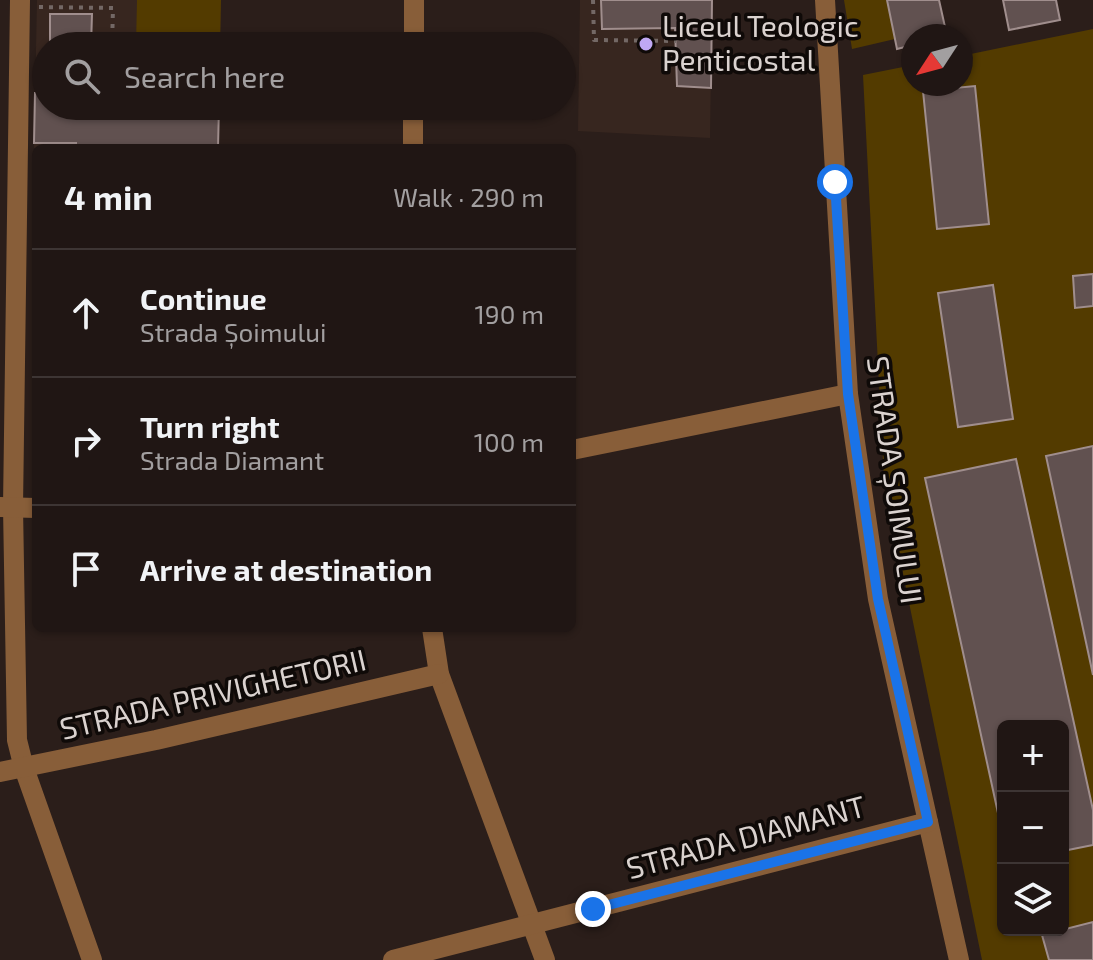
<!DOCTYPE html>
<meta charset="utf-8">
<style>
:root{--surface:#201614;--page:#281f1d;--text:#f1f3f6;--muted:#a29fa0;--line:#3d3534}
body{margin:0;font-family:"Exo 2",sans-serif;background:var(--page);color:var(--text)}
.controls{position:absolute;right:24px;bottom:24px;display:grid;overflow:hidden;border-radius:12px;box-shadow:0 2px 6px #0004}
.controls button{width:72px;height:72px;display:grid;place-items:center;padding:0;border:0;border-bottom:2px solid var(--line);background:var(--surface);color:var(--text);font:40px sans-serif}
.compass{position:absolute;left:901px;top:24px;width:72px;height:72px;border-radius:50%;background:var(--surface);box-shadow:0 2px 6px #0004;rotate:234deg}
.stop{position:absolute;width:24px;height:24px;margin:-18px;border:6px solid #1a73e8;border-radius:50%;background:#fff}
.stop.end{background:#1a73e8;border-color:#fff;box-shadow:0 2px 8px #0008}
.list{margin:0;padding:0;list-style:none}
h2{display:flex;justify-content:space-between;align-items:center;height:104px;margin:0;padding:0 32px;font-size:34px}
h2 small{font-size:26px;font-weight:400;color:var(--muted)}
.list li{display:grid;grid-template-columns:52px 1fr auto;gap:24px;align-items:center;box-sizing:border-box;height:128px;padding:0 32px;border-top:2px solid var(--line)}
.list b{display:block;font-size:30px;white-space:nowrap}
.list p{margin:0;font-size:26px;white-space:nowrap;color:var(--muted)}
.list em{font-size:26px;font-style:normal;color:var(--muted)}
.icon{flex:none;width:44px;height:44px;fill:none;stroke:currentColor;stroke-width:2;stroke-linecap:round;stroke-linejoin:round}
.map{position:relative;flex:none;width:1093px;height:960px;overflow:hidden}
.search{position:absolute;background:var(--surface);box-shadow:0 2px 6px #0004;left:32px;top:32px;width:544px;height:88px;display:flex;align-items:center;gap:20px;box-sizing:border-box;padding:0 28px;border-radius:44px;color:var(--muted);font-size:30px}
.panel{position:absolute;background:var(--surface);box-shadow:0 2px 6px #0004;left:32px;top:144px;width:544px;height:488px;border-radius:12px}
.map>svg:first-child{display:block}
</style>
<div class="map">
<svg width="1093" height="960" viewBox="0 0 1093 960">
<rect width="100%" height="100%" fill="#2b1e1a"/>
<g fill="#37261f">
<polygon points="37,0 221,0 220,46 46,46 46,106 219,106 218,148 34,148"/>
<polygon points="580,0 712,0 710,138 578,131"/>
</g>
<g fill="#533b00" fill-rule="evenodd">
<polygon points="137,0 221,0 220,46 136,46"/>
<polygon points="844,0 887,0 895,39 852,49"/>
<path d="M 1093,29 L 1093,960 L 982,960 L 884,480 L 863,75 L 913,65 L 913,84 L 961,84 L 961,56 ZM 1003,726 L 1063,726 L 1063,930 L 1003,930 Z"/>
</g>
<g fill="#615150" stroke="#a08e8d" stroke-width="2">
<polygon points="601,0 712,0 711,88 677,86 675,28 602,29"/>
<polygon points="887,0 939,0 947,36 913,36 913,45 897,49"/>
<polygon points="1003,0 1056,0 1060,20 1009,30"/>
<polygon points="50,14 92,14 91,46 50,46"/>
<polygon points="975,86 989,224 937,229 923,91"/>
<polygon points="35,93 46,93 46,106 219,106 218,148 76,148 76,143 34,143"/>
<polygon points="1093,274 1093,306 1075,308 1073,276"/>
<polygon points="993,285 1013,419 958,427 938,293"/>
<polygon points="1093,446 1093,675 1046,456"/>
<polygon points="1016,459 1093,810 1093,845 1063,851 1063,726 1003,726 1003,836 925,478"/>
<polygon points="1093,922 1093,960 1049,960 1042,935"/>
</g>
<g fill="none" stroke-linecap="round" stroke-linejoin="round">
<g stroke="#736865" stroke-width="4" stroke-dasharray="4 6" stroke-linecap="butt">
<polyline points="593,0 594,40 676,41"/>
<polyline points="39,7 113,8 112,46"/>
</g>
<g stroke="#885e39" stroke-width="20">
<polyline points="20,0 13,507 17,740 24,768 92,960"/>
<polyline points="825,0 848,394 878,599 959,960"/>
<polyline points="414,46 414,0"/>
<polyline points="413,148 413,106"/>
<polyline points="572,450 848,394"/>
<polyline points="0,507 36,508"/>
<polyline points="432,628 439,674 545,960"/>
<polyline points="0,772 156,740 439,674"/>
<polyline points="393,960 928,822"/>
</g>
</g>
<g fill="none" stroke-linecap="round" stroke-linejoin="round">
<polyline stroke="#1a73e8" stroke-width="10" points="593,909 928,822 878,599 848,394 835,182"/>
</g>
<circle fill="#c0a8f3" stroke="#0f0a08" stroke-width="3" cx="646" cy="44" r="8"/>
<g text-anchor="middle" stroke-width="7" stroke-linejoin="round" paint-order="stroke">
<g font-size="30" fill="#dad2cf" stroke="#0f0a08" text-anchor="start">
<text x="662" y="37">Liceul Teologic<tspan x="662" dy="34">Penticostal</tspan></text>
</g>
<g font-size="30" fill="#dad2cf" stroke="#0f0a08">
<text transform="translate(894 480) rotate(82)" y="10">STRADA ȘOIMULUI</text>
<text transform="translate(213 695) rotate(-13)" y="10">STRADA PRIVIGHETORII</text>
<text transform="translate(746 838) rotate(-15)" y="10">STRADA DIAMANT</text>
</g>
</g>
</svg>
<div class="controls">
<button>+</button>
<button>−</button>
<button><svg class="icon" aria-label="layers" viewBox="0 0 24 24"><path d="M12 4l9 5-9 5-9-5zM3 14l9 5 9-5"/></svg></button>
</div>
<svg class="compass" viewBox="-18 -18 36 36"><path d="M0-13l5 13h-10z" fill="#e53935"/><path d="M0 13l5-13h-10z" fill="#a29fa0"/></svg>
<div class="stop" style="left:835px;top:182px"></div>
<div class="stop end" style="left:593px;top:909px"></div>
<div class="search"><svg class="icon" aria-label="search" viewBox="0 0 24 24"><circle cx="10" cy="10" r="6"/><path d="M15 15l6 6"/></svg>Search here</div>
<section class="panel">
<h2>4 min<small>Walk · 290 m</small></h2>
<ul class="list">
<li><svg class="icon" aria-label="ahead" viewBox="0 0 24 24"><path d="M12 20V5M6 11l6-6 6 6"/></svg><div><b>Continue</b><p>Strada Șoimului</p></div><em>190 m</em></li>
<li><svg class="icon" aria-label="right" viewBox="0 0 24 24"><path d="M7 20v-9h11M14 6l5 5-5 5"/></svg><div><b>Turn right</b><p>Strada Diamant</p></div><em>100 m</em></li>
<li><svg class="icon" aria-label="arrive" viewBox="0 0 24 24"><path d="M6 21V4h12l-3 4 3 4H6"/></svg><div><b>Arrive at destination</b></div></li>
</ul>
</section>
</div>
